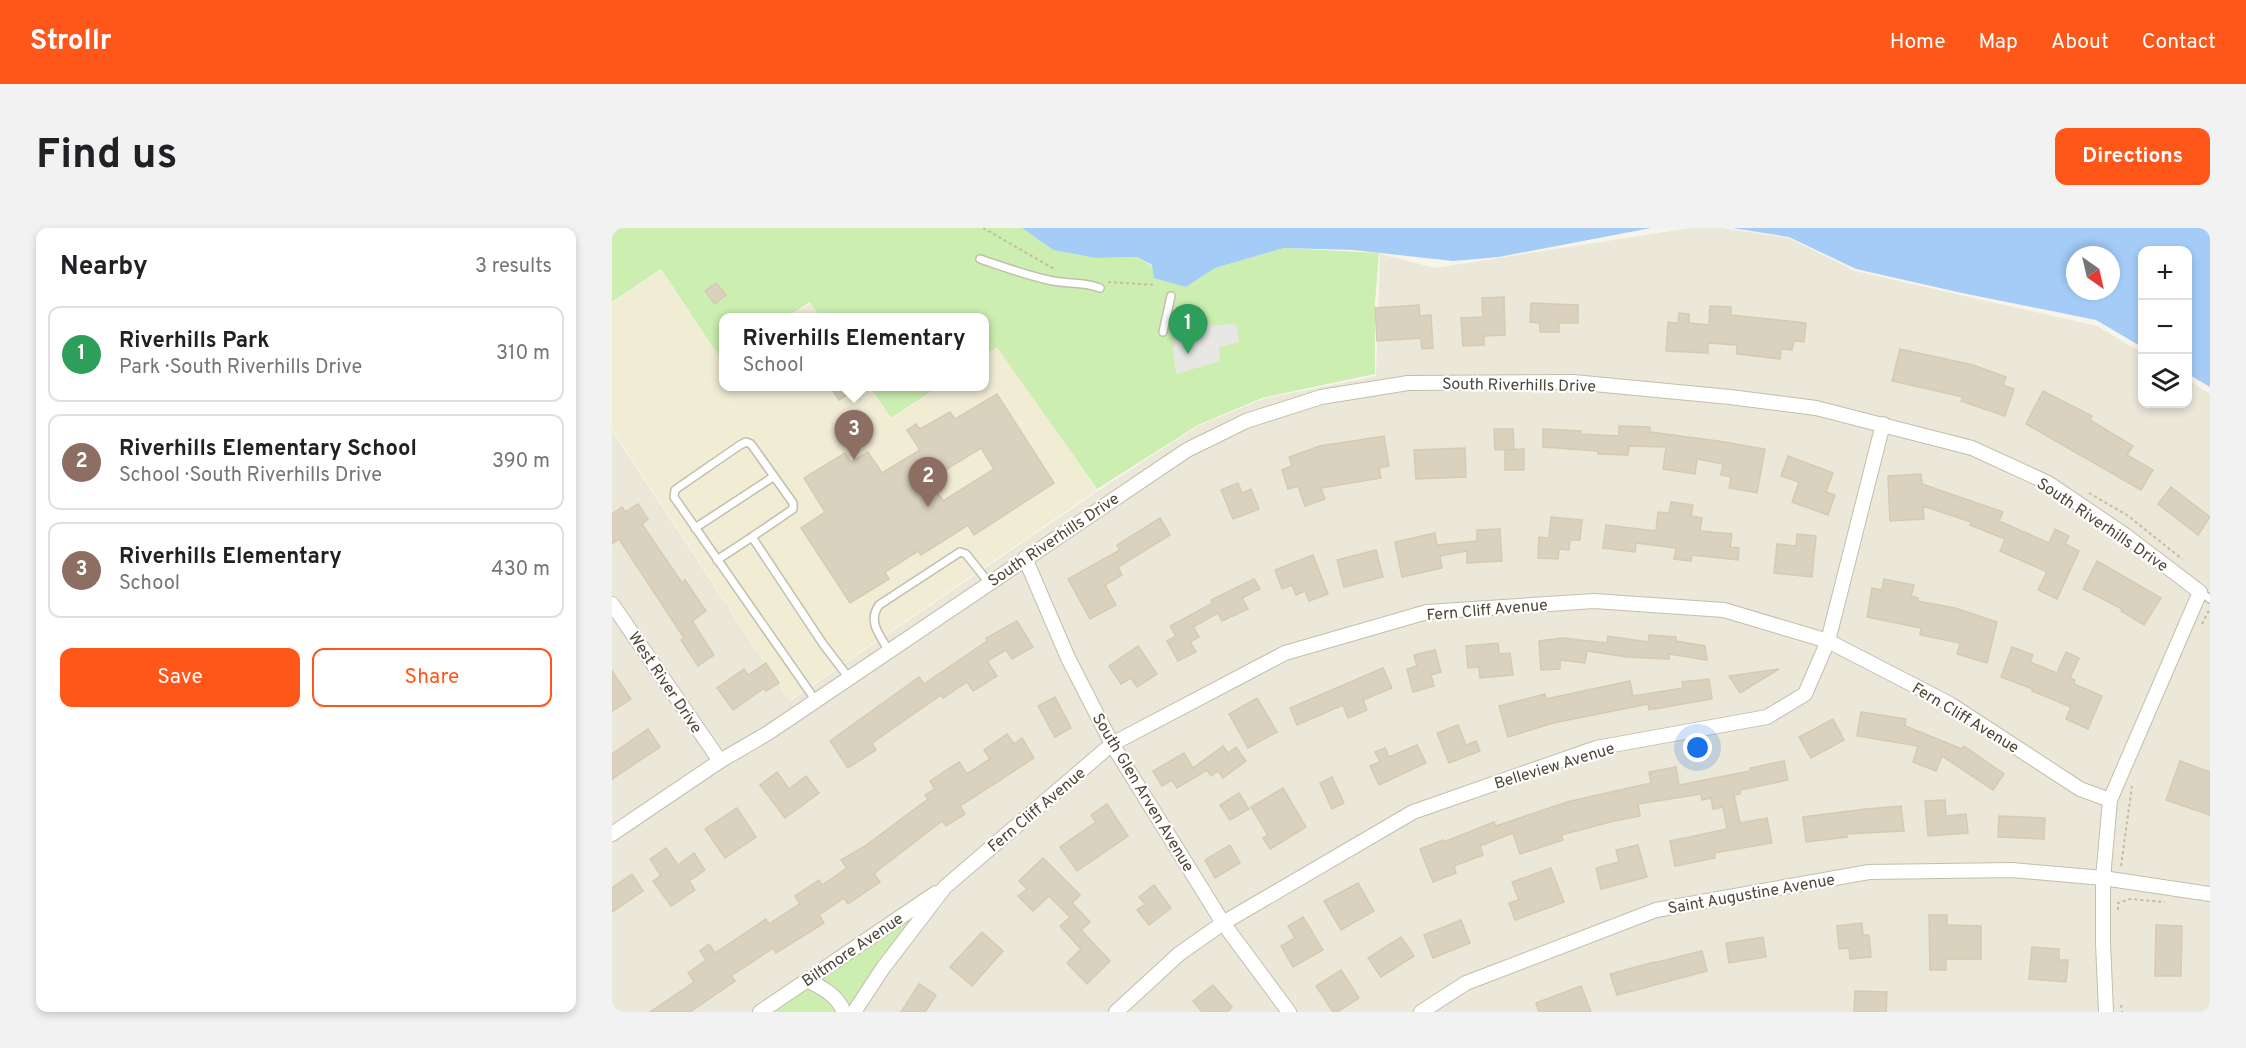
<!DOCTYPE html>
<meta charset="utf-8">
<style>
:root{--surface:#fff;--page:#f2f2f2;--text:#202124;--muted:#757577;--line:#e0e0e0;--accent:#ff561a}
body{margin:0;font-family:Overpass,sans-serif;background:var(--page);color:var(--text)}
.controls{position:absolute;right:18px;top:18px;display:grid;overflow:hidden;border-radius:12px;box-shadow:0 3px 9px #0003}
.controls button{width:54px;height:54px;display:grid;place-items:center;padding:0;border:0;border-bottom:2px solid var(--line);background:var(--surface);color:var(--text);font:30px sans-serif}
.compass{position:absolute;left:1454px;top:18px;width:54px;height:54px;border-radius:50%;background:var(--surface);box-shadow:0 3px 9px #0003;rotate:146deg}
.you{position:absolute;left:1086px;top:520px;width:21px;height:21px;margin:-15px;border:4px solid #fff;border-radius:50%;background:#1a73e8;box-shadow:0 0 0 9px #1a73e833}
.badge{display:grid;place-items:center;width:39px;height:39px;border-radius:50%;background:var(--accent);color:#fff;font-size:20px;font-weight:700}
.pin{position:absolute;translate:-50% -50px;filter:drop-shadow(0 2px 3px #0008)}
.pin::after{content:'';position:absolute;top:32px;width:21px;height:18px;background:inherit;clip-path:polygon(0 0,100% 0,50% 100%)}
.popup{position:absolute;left:107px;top:85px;width:270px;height:78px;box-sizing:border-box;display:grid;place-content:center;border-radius:12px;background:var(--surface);filter:drop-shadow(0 2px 4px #0005);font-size:20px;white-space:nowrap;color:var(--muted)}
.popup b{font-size:22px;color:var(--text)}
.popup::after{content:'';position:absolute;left:50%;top:100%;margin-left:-12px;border:12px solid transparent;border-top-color:var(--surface)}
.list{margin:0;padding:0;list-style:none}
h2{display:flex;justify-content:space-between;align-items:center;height:78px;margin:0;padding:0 24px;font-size:26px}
h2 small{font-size:20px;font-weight:400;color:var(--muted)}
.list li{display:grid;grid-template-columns:39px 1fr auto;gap:18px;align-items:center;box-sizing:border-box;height:96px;margin:0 12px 12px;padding:0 12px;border:2px solid var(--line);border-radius:12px}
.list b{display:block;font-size:22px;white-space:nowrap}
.list p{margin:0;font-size:20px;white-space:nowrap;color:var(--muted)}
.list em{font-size:20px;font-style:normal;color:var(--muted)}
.actions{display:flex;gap:12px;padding:18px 24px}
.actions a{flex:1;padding:14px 0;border:2px solid var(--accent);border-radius:12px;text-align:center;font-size:21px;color:var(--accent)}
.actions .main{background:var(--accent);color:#fff}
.icon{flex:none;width:33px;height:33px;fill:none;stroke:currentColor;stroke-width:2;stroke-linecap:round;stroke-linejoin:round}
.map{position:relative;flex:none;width:1598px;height:784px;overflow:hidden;border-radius:12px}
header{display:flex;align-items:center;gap:36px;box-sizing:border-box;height:84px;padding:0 30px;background:var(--accent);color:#fff}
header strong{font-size:28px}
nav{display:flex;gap:33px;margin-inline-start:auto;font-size:21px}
.intro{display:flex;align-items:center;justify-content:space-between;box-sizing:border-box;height:144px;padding:0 36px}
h1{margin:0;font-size:42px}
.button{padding:15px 27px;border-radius:12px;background:var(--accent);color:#fff;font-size:21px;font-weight:700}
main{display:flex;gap:36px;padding:0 36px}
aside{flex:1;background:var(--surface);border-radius:12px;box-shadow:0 3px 9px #0003}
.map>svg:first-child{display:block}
</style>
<header>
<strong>Strollr</strong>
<nav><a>Home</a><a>Map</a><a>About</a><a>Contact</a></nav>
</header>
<div class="intro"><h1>Find us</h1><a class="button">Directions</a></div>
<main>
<aside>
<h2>Nearby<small>3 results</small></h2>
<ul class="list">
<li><span class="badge" style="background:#2e9e5b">1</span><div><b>Riverhills Park</b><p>Park · South Riverhills Drive</p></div><em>310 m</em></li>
<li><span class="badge" style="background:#8d6e63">2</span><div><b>Riverhills Elementary School</b><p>School · South Riverhills Drive</p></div><em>390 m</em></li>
<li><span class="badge" style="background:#8d6e63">3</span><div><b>Riverhills Elementary</b><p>School</p></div><em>430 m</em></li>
</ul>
<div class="actions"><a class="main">Save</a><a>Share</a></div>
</aside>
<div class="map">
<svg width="1598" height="784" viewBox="0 0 1598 784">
<rect width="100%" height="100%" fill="#f7f5eb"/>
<polygon fill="#ebe7d9" points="1078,0 1110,0 1177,10 1243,43 1485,98 1530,125 1530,176 1576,176 1576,152 1598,166 1598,784 0,784 0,203 178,473 486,263 586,198 651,171 764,148 768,26 823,40"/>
<g fill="#f1ecd4">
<polygon points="49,42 109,132 111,132 112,158 257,159 279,191 327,159 372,158 373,127 385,118 485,262 178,472 0,201 0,75"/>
<polygon points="199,75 209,89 176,89"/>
</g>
<g fill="#cceeb1">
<polygon points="0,0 410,0 441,22 484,30 525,29 574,59 603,40 672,20 767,25 763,75 763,146 650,170 586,197 485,261 385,119 373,127 372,89 209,89 198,74 175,89 112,89 110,133 49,41 0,74"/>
<polygon points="258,159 326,159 279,190"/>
<polygon points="312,679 237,784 163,784"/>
</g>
<polygon fill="#e8e7e3" points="593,91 599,98 624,95 627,114 607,119 608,133 564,146 561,122 565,92"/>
<g fill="#a4ccf7" fill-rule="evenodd">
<polygon points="410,0 1039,0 887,29 841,33 741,22 672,20 603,40 574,59 542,50 540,37 525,29 484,30 441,22"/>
<path d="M 1120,0 L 1598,0 L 1598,159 L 1576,146 L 1576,22 L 1530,22 L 1530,119 L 1484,92 L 1350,65 L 1244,41 L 1177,9 ZM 1463,27 L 1499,27 L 1499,63 L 1463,63 Z"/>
</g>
<g fill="#dad2bf" stroke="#d5cbb2" stroke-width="1.5" fill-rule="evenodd">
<polygon points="104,55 114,67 103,76 93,63"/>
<polygon points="892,69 893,107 872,108 872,117 851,118 849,90 871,89 870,70"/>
<polygon points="919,75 966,77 966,95 947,95 947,104 928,104 928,95 918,94"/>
<polygon points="807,77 808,88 819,87 821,120 810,121 809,110 765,113 763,80"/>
<polygon points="1098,78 1119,79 1119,87 1194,95 1192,114 1182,113 1180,122 1169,121 1168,131 1125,126 1125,117 1096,115 1096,125 1054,123 1056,94 1066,95 1067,85 1077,86 1077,95 1097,97"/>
<polygon points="1288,121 1361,137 1394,149 1391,157 1402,161 1393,188 1349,173 1351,169 1280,153"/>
<polygon points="218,159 248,159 227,172"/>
<polygon points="1431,163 1480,188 1478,192 1521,218 1515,227 1541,242 1529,262 1414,196"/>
<path d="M 385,166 L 442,255 L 362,307 L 356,297 L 309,327 L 306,323 L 273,344 L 277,351 L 238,375 L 189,300 L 213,284 L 192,250 L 233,225 L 239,234 L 256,224 L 270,245 L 308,222 L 295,202 L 304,196 L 308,201 L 338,184 L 343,191 ZM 369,220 L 382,241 L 331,273 L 317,252 Z"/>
<polygon points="1007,198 1038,199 1038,204 1106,213 1153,221 1145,265 1117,260 1119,249 1109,247 1111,236 1085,231 1083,246 1051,241 1054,219 1017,218 1016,227 986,226 986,223 931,219 931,201 969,203 969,206 1007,208"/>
<polygon points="882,201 901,201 902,221 883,222"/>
<polygon points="772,208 777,238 767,240 769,250 709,260 713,271 693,278 686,258 676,261 670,242 680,238 677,229 708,218"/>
<polygon points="853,220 854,249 804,251 802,222"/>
<polygon points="912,221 912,242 893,242 893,222"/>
<polygon points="1176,228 1221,245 1214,264 1223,267 1216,287 1180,274 1187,254 1169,248"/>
<polygon points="1309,246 1310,256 1391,284 1387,293 1437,315 1443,301 1457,308 1453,316 1467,323 1445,371 1426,362 1435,344 1388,323 1393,311 1358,297 1359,294 1311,278 1312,291 1278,293 1276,248"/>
<polygon points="626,255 630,265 639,261 647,281 621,291 609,262"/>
<polygon points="1559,259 1598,289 1586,307 1546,276"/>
<polygon points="1059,274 1081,277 1079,288 1090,290 1088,303 1120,306 1118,319 1127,320 1126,332 1080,327 1079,333 1062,331 1064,320 1024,315 1023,324 991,320 994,297 1044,303 1046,284 1057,285"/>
<polygon points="26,276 36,291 30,296 70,355 73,352 94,383 80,393 102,427 86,438 69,412 72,410 7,311 0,316 0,286 10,279 13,284"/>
<polygon points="939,289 970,292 968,312 958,312 957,322 947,321 946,331 926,330 927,309 937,310"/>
<polygon points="548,290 558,307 506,339 510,347 493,357 504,377 478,391 456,351 508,322 505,317"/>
<polygon points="888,301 890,333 855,335 855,323 828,328 830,340 790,349 783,314 823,305 825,317 865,313 865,302"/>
<polygon points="1185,306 1204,308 1200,349 1162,345 1165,316 1184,318"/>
<polygon points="764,322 771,349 732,359 725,332"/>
<polygon points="701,327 716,366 697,373 693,363 684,367 680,357 670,361 663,342"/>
<polygon points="1485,333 1549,370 1532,397 1509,383 1510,381 1471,361"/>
<polygon points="642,351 648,361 630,370 636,381 610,393 606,385 581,399 587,409 578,414 584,424 566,433 555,413 564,408 558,398 601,375 599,372"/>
<polygon points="1272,351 1302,357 1299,368 1306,370 1305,373 1343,380 1385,394 1375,435 1345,426 1348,415 1308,407 1309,400 1255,389 1260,360 1270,362"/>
<polygon points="405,393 421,419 400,431 394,422 375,433 385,448 361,463 355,454 331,470 329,467 260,515 264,522 236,540 218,513 307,449 312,456 375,413 374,410"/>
<polygon points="1037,407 1064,409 1064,413 1093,418 1095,432 1057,426 1057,431 1015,429 975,423 973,435 948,432 948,441 929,442 927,413 951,410 995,415 996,408 1036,414"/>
<polygon points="886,415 887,426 898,425 901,447 868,450 867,439 856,440 854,418"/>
<polygon points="526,418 545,446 525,459 519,450 509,456 497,438"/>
<polygon points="1400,419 1421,427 1418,434 1445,445 1454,424 1467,430 1458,450 1463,452 1462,456 1490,468 1476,501 1454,491 1459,479 1420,463 1421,461 1389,449"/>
<polygon points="823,422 829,444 819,447 822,458 801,464 795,441 805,438 802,427"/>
<polygon points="154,435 167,455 154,463 152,460 121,482 105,460 132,441 136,447"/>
<polygon points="771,440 780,460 751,472 755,482 736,490 731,477 685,497 678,480"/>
<polygon points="1167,441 1128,465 1117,448"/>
<polygon points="0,443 19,471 0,483"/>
<polygon points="1097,451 1100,471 1037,482 1036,476 941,495 896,509 887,478 933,466 934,471 1018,453 1021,468 1071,460 1070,454"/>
<polygon points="443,469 459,500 443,509 426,478"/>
<polygon points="645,470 665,504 636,520 617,486"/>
<polygon points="1249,484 1294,491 1293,498 1350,521 1352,518 1392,546 1381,562 1330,528 1324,543 1301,534 1306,518 1245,508"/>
<polygon points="1221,491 1232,512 1199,530 1187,509"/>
<polygon points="846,497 854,517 864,513 868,523 837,535 825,505"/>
<polygon points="36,501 48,519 0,551 0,526"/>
<polygon points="395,506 402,516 410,510 422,530 348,578 353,586 334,598 330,593 269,640 262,646 268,654 236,676 232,670 207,687 212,695 164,725 161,720 119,748 123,753 78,784 38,784 82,754 76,745 94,732 88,723 97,716 103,725 154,691 157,696 188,676 183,668 207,652 210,657 235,640 229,632 253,618 316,571 313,567 323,561 318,553 347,534 355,546 378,531 372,522"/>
<polygon points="805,517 814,535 767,557 758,538 768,534 763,524 773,520 777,529"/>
<polygon points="611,518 616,525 624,519 634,533 611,550 606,543 599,548 595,542 565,560 560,552 550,558 541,543 572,525 581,540"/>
<polygon points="1172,533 1176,552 1128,562 1128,566 1122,567 1128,595 1155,590 1160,615 1102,625 1103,630 1063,638 1058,613 1115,601 1111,579 1101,581 1099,570 1090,572 1089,566 1026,576 1028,588 1002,593 949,607 951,612 908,626 901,605 868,618 871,627 842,638 844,645 821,654 808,621 831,612 832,614 882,594 884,598 955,574 1039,555 1037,544 1064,539 1067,557 1138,543 1138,540"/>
<polygon points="1568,533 1598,544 1598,587 1554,572"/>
<polygon points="165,544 177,561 194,548 207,565 173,590 148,557"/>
<polygon points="720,549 732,575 720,581 708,555"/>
<polygon points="671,560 694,599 658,621 651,610 656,607 639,579"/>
<polygon points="627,565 637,581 618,592 608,577"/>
<polygon points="1333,572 1334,588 1354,586 1356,605 1316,608 1313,573"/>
<polygon points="495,576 516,608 465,643 448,619 484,594 479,587"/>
<polygon points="1289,578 1292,603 1234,606 1235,609 1194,614 1191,589 1254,581"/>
<polygon points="125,580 144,609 113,630 93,601"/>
<polygon points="1387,588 1433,590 1432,611 1386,609"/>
<polygon points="618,617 628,635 603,650 593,632"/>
<polygon points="1026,617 1035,649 989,661 984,640 1007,634 1004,622"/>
<polygon points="54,620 66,637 82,625 93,642 77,653 83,662 59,678 41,653 49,648 38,631"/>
<polygon points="431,630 468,667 460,675 478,694 469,702 498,733 475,756 455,735 469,721 448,698 458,689 437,668 421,683 406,668 415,661 407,653"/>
<polygon points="939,640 952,674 903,692 897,675 907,672 900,654"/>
<polygon points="20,646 31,663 0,684 0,660"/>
<polygon points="746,655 762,683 729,702 712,673"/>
<polygon points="542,657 559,680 537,697 525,682 533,676 527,669"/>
<polygon points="1317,687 1335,687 1335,697 1369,698 1369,731 1334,731 1334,742 1318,742"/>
<polygon points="691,689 711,722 681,739 669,718 683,710 676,698"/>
<polygon points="849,692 858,715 821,730 812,707"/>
<polygon points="1250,695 1251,707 1257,707 1259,729 1238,731 1237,720 1227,721 1225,698"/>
<polygon points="1544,697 1570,698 1569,748 1543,748"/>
<polygon points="370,704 391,723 360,758 338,739"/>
<polygon points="789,709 802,728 769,749 756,730"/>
<polygon points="1151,709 1154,729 1117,735 1114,715"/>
<polygon points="1420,719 1447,721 1447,732 1456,732 1454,754 1417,751"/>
<polygon points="1090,723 1095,743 1005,767 998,746 1042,734 1042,735"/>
<polygon points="729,742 747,770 725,784 721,784 704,758"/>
<polygon points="307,756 324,767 313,784 289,784"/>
<polygon points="601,757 620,779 615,784 590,784 581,773"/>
<polygon points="969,758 979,784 927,784 924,775"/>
<polygon points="1243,763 1275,764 1274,784 1242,784"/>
</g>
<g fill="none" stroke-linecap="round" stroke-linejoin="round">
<g stroke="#c3bead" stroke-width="10">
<g id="service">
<path d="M 368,31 C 392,39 416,48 441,53 C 456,56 474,54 488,60"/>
<polyline points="551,104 559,68"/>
<polyline points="83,300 161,249"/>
<polyline points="105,332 140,309"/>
<polyline points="1588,364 1598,371"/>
<path d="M 277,423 C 268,407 255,394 267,377 L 348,324 L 354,326 L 377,355"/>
<polyline points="204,473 62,269 63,262 70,257 128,217 134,214 139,216 181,275 181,281 140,309 211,416 237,450"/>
</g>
</g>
<g stroke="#c3bead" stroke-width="16">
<g id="minor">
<polyline points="413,330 456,430 500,516 611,695 677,784"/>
<polyline points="0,376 108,533"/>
<polyline points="0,606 108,533 156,505 575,222 634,193 709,169 796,155 961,154 1118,169 1204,180 1360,220 1436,255 1513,307 1588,364 1498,572 1491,650 1491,715 1494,784"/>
<path d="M 195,752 C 211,760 225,767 232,784"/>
<polyline points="148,784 324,665"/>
<polyline points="242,784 271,740 333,659 500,516 673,425 815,384 982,373 1112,382 1216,413 1338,476 1468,561 1498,572"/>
<polyline points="504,784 567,726 611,695 801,584 984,520 1155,489 1193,466 1216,413 1271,196"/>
<polyline points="809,784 854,755 1044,682 1257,644 1400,642 1491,650 1598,666"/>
</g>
</g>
<g stroke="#c6bc9c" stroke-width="2" stroke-dasharray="3 3" stroke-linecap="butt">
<polyline points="371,0 444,42"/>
<polyline points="496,54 544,57"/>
<polyline points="1477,265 1515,287 1570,331"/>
<polyline points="1590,396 1598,380"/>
<polyline points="1509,638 1520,558"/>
<polyline points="1506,682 1506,675 1518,671 1553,674"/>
<polyline points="1509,777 1510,784"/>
</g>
<use href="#service" stroke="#fff" stroke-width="7"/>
<use href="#minor" stroke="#fff" stroke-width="14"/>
</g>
<g text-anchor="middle" stroke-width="4.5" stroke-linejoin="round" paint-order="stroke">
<g font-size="16" fill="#4c4738" stroke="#fff">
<text transform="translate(907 156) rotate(1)" y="6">South Riverhills Drive</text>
<text transform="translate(1491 296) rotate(34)" y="6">South Riverhills Drive</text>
<text transform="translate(441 311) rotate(-34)" y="6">South Riverhills Drive</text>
<text transform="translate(875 381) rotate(-5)" y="6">Fern Cliff Avenue</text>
<text transform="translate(54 454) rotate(56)" y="6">West River Drive</text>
<text transform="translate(1354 489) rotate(31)" y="6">Fern Cliff Avenue</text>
<text transform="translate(942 537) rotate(-17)" y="6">Belleview Avenue</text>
<text transform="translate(532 564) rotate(59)" y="6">South Glen Arven Avenue</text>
<text transform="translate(424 581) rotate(-40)" y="6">Fern Cliff Avenue</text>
<text transform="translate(1139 665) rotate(-10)" y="6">Saint Augustine Avenue</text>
<text transform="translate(240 721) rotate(-34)" y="6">Biltmore Avenue</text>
</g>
</g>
</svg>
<div class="controls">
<button>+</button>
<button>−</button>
<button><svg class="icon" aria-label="layers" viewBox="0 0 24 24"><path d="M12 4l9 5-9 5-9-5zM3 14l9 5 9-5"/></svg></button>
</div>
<svg class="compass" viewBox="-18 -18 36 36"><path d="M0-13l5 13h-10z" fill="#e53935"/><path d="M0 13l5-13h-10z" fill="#757577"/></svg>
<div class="you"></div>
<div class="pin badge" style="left:576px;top:126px;background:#2e9e5b">1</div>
<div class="pin badge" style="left:316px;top:279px;background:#8d6e63">2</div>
<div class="pin badge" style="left:242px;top:232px;background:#8d6e63">3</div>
<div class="popup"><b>Riverhills Elementary</b>School</div>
</div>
</main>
